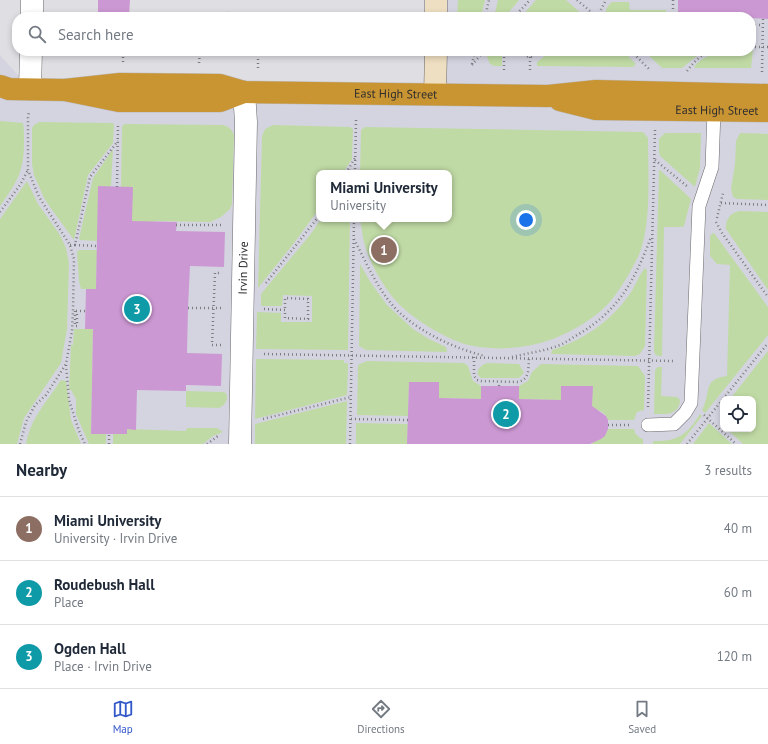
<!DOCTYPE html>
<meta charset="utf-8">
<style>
:root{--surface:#fff;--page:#f6f6f7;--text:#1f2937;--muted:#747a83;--line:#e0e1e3;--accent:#3358c9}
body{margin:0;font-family:"PT Sans",sans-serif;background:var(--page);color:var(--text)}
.controls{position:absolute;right:12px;bottom:12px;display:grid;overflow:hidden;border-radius:8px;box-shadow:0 2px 6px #0003}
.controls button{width:36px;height:36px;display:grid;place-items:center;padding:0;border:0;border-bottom:1px solid var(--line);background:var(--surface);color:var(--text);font:20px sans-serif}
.you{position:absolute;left:526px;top:220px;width:14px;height:14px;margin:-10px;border:3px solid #fff;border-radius:50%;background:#1a73e8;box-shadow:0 0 0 6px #1a73e833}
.badge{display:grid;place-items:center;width:26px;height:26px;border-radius:50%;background:var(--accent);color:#fff;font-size:13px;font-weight:700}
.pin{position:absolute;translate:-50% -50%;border:2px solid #fff;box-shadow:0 1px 4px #0006}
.popup{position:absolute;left:316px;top:170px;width:136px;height:52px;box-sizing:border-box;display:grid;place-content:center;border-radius:8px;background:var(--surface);filter:drop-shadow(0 1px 3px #0005);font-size:13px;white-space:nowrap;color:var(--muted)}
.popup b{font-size:15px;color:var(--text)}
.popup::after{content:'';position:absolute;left:50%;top:100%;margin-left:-8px;border:8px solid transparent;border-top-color:var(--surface)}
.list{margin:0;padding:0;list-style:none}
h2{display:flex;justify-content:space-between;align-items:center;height:52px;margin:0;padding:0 16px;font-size:17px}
h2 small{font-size:13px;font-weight:400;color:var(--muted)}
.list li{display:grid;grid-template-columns:26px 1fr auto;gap:12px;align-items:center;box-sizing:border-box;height:64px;padding:0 16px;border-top:1px solid var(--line)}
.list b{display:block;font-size:15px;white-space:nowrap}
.list p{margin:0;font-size:13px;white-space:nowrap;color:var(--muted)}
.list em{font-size:13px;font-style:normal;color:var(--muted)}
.icon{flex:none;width:22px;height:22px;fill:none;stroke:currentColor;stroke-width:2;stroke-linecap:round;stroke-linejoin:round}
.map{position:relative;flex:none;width:768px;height:444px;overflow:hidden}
.search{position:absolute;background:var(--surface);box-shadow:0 2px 6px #0003;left:12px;right:12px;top:12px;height:44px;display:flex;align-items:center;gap:10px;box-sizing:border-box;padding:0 14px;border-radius:16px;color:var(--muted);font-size:15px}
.sheet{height:244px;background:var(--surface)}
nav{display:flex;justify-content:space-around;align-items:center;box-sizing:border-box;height:56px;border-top:1px solid var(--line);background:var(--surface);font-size:11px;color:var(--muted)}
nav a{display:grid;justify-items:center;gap:2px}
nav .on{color:var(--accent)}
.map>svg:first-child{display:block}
</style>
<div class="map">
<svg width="768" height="444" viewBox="0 0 768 444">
<rect width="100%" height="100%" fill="#dedee3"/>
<path fill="#d4d4e0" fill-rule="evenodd" d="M 436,0 L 768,0 L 768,444 L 0,444 L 0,55 L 30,89 L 435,93 L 436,51 L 751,51 L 751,17 L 436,17 ZM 319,173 L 449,173 L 449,219 L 319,219 ZM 723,399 L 753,399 L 753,429 L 723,429 Z"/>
<g fill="#c0daa5">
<polygon points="458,0 485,0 481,17 457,17"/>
<polygon points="498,0 519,0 505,17 494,17"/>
<polygon points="536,0 566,0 585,17 521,17"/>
<path d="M 612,2 L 629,2 L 630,10 L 666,10 L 666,17 L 607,17 C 604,11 607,6 612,2 Z"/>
<polygon points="491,51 504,51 502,57 502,66 494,66 490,64 487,57"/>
<path d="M 547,51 L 623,51 L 636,64 L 633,67 L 537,66 L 537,62 C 541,59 546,56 547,51 Z"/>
<polygon points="644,51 703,51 682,68 662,68"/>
<path d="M 726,51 L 753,51 L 751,68 L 695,68 L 694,67 C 702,56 714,53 726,51 Z"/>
<path d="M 0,121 L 23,123 C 24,129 24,135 24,142 C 24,172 17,182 0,206 Z"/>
<polygon points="39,122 112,123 114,124 113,143 88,175 74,240 50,207 44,198 34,175 32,164 32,129 33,126"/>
<path d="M 124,124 L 223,125 C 228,126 232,129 234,135 L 232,204 L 230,209 L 221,217 L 210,222 L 155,221 L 132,231 L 121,187 L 122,127 Z"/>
<polygon points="273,125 350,127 353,129 352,159 343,173 319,173 319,209 294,243 258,288 262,136 265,129"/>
<path d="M 365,127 L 643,132 L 648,138 C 648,172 652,227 638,257 C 630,273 620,290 609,303 C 594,319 573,331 553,339 C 528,348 500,351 473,346 C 450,342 414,320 398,303 C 383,287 372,267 365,246 C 362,237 362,228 360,219 L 449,219 L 449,173 L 360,173 L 361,130 Z"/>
<polygon points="665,133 701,133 700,168 695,187 660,156 659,152 659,139"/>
<polygon points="740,133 768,134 768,200 737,199 733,197 731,189 735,164 736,141"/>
<polygon points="113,149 111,187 97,241 80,240 79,239 93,178"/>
<polygon points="660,170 691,199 684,226 682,227 664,227 662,356 658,356 655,354 654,351 659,171"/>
<polygon points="27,181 38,204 60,235 66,248 69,263 67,329 61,363 24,418 17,444 0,444 0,219"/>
<path d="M 739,211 L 768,212 L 768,290 L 726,229 C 725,220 730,213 739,211 Z"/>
<polygon points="321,219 350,219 348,350 256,349 257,312 281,313 281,322 312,322 312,296 283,295 282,306 261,306 261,294 310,235"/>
<path d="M 713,233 L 714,233 L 768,307 L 768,335 L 705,413 L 702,410 C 712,392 701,380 727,376 L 730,265 L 717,264 L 710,256 L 710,236 Z"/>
<polygon points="79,250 97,250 96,289 81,289 79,281 77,252"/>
<polygon points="360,264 371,283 387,305 413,329 429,339 446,347 447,352 366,350 359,346"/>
<path d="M 645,268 L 647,270 L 645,346 L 640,354 L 635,356 L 551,354 L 552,350 C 582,341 611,321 629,295 C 635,287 639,275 645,268 Z"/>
<polygon points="74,329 93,329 91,434 106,434 106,444 89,444 79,421 76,414 76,399 71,390 69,390 71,345 73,345"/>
<polygon points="768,351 768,444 743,444 727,429 753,429 753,399 730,399"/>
<polygon points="256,359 344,360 344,363 348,363 347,395 255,419"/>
<polygon points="367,361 464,363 468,366 473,381 481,386 481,399 439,398 439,382 409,382 408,416 357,415 358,365"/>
<path d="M 487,363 L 519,364 L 524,373 L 519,378 L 481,378 L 478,375 C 476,369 482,365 487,363 Z"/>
<path d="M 541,364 L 638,366 L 645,376 L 644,410 L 637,412 L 634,420 L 608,420 C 605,412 600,410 592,409 L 592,386 L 561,386 L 561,400 L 519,399 L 519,386 L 528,381 L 532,372 Z"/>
<path d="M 658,367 L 662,367 L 661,396 L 677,397 L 680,400 C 679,416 665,414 654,414 L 655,370 Z"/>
<path d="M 61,380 L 66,381 L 71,420 L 81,444 L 26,444 C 31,417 47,402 61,380 Z"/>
<path d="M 186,391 L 222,392 L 226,393 C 229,400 225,405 219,408 L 186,407 Z"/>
<polygon points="347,401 346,444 255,444 255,424"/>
<path d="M 700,414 L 702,416 L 680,444 L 653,444 L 653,441 C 678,441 686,436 700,414 Z"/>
<polygon points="356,423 408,424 407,444 356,444"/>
<polygon points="709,423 732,444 693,444"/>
<polygon points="187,428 217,428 223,432 213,436 203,444 113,444 113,434 126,434 127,429 186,431"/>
<path d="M 608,429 L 634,429 L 635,433 L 640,438 L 643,439 L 643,444 L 592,444 L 592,441 C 601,441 605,437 608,429 Z"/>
</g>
<g fill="#cc98d3">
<polygon points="98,0 130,0 129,16 98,16"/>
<polygon points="678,0 768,0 768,19 751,18 751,17 678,17"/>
<polygon points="98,186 133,187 132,221 177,222 176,231 225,232 224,267 190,266 188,308 187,353 222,354 221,386 186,385 186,391 137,390 136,430 127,429 127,434 91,434 93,329 85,329 86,289 96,289"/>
<polygon points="409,382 439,382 439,398 481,399 481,386 519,386 519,399 561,400 561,386 593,386 592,406 606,416 608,420 608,429 605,436 601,439 590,444 407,444"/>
</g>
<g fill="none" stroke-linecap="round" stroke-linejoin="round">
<g stroke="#6a696d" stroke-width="14">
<polyline id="lane" points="648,425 674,424 685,413 691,403 699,206 712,167 714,111"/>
</g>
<g stroke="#6a696d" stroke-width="23">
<g id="street">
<polyline points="32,17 32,0"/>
<polyline points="30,89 31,51"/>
<path id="s1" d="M 240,444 L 246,122 L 244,92"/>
</g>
</g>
<g stroke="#6a696d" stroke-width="23">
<g id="secondary">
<polyline points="436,17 436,0"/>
<polyline points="435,94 436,51"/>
</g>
</g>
<g stroke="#bcbbbc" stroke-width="23">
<g id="highway">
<polyline points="0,86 9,89 65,90 119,101 220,101 244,92"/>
<path id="s2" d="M 65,90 L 120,84 L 220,85 L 244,92 L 548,96 L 596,91 L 768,95"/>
<path id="s3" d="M 560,100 L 596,109 L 768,111"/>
</g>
</g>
<g stroke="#7d7d80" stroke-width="2.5" stroke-dasharray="1 3" stroke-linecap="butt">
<polyline points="577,0 597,17"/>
<polyline points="124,17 124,16"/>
<polyline points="228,17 229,11"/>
<polyline points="485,17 489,0"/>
<polyline points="514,17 530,0"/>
<polyline points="597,17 606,0"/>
<polyline points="673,17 673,0"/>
<polyline points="751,25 762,25"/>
<polyline points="751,47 768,47"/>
<polyline points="258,51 258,68"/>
<path d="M 521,51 C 526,59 534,58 538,51"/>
<polyline points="631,51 650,70"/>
<polyline points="530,57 530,70"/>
<polyline points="123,62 123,51"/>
<polyline points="199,63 200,51"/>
<polyline points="472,64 475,51"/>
<polyline points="472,65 484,51"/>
<polyline points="504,70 504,57 506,51"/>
<path d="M 687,71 C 694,62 700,55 711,51"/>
<polyline points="762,72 763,19"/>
<polyline points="655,160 688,187"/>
<polyline points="346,173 355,158"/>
<polyline points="355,173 356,120"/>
<polyline points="117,187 118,123"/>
<polyline points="721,203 768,205"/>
<polyline points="0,212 20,185 28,170"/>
<polyline points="717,218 723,193"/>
<polyline points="716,222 722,233 768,297"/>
<polyline points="176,225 223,225"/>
<path d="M 354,239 C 367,264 380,295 401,314 C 424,334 456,349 485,356"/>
<polyline points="70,245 75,245 90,177 118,141"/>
<polyline points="75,245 97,246"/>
<polyline points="266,283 319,216"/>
<polyline points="188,308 222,308"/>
<polyline points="264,309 285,310 285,318 308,319 308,299 285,298 285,310"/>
<polyline points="75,311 75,326 77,326 77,311"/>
<polyline points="76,311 85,311"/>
<polyline points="221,345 212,345 215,273 222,273"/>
<polyline points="264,354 675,361"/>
<path d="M 474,357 L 474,376 L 477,380 L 481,381 L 518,382 C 530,379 528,369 529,358"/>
<path d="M 512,357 C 528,353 545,351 560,345 C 567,342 573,337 579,334 C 619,310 635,280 651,237"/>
<polyline points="66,365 69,400 79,431 85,444"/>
<polyline points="499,386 500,382"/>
<polyline points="723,399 768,343"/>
<polyline points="648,407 655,130"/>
<polyline points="704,415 736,444"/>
<polyline points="263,419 351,397"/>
<polyline points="351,419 408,420"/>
<polyline points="608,425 631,425"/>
<polyline points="20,444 26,422 35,405 46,395 66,364 72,331 73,311 74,259 70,245 39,197 28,170 28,118 29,111"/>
<polyline points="109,444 109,434"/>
<polyline points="207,444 218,436"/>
<polyline points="350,444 354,219"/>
<polyline points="687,444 723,399"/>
</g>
<use href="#lane" stroke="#fff" stroke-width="13"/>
<use href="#street" stroke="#fff" stroke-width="22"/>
<use href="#secondary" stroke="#efdfc2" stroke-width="22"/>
<use href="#highway" stroke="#c99533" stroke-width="22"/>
</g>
<g text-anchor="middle" stroke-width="3" stroke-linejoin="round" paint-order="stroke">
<g font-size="12" fill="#2d2c2e" stroke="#ececf0">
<text dy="4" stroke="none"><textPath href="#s2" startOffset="332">East High Street</textPath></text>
<text dy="4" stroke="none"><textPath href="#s3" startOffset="158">East High Street</textPath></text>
<text dy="4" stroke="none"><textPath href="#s1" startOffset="176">Irvin Drive</textPath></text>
</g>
</g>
</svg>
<div class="controls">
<button><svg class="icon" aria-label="locate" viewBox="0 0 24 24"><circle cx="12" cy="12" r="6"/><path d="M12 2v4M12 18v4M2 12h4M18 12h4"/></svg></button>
</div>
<div class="you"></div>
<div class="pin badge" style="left:384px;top:250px;background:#8d6e63">1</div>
<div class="popup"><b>Miami University</b>University</div>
<div class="pin badge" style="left:506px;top:414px;background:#0f9aa8">2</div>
<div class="pin badge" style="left:137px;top:309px;background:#0f9aa8">3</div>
<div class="search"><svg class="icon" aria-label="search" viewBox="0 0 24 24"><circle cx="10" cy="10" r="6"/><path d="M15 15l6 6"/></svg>Search here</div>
</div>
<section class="sheet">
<h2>Nearby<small>3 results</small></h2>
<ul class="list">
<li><span class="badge" style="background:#8d6e63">1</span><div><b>Miami University</b><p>University · Irvin Drive</p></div><em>40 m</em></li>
<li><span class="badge" style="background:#0f9aa8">2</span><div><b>Roudebush Hall</b><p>Place</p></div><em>60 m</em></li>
<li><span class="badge" style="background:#0f9aa8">3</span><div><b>Ogden Hall</b><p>Place · Irvin Drive</p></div><em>120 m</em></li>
</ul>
</section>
<nav>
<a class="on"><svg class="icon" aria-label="map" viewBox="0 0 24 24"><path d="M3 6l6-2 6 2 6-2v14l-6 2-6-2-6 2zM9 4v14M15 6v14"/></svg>Map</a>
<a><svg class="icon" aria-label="directions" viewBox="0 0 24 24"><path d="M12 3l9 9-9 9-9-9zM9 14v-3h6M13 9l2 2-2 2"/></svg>Directions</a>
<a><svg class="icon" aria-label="saved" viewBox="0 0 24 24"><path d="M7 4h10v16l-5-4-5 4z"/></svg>Saved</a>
</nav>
